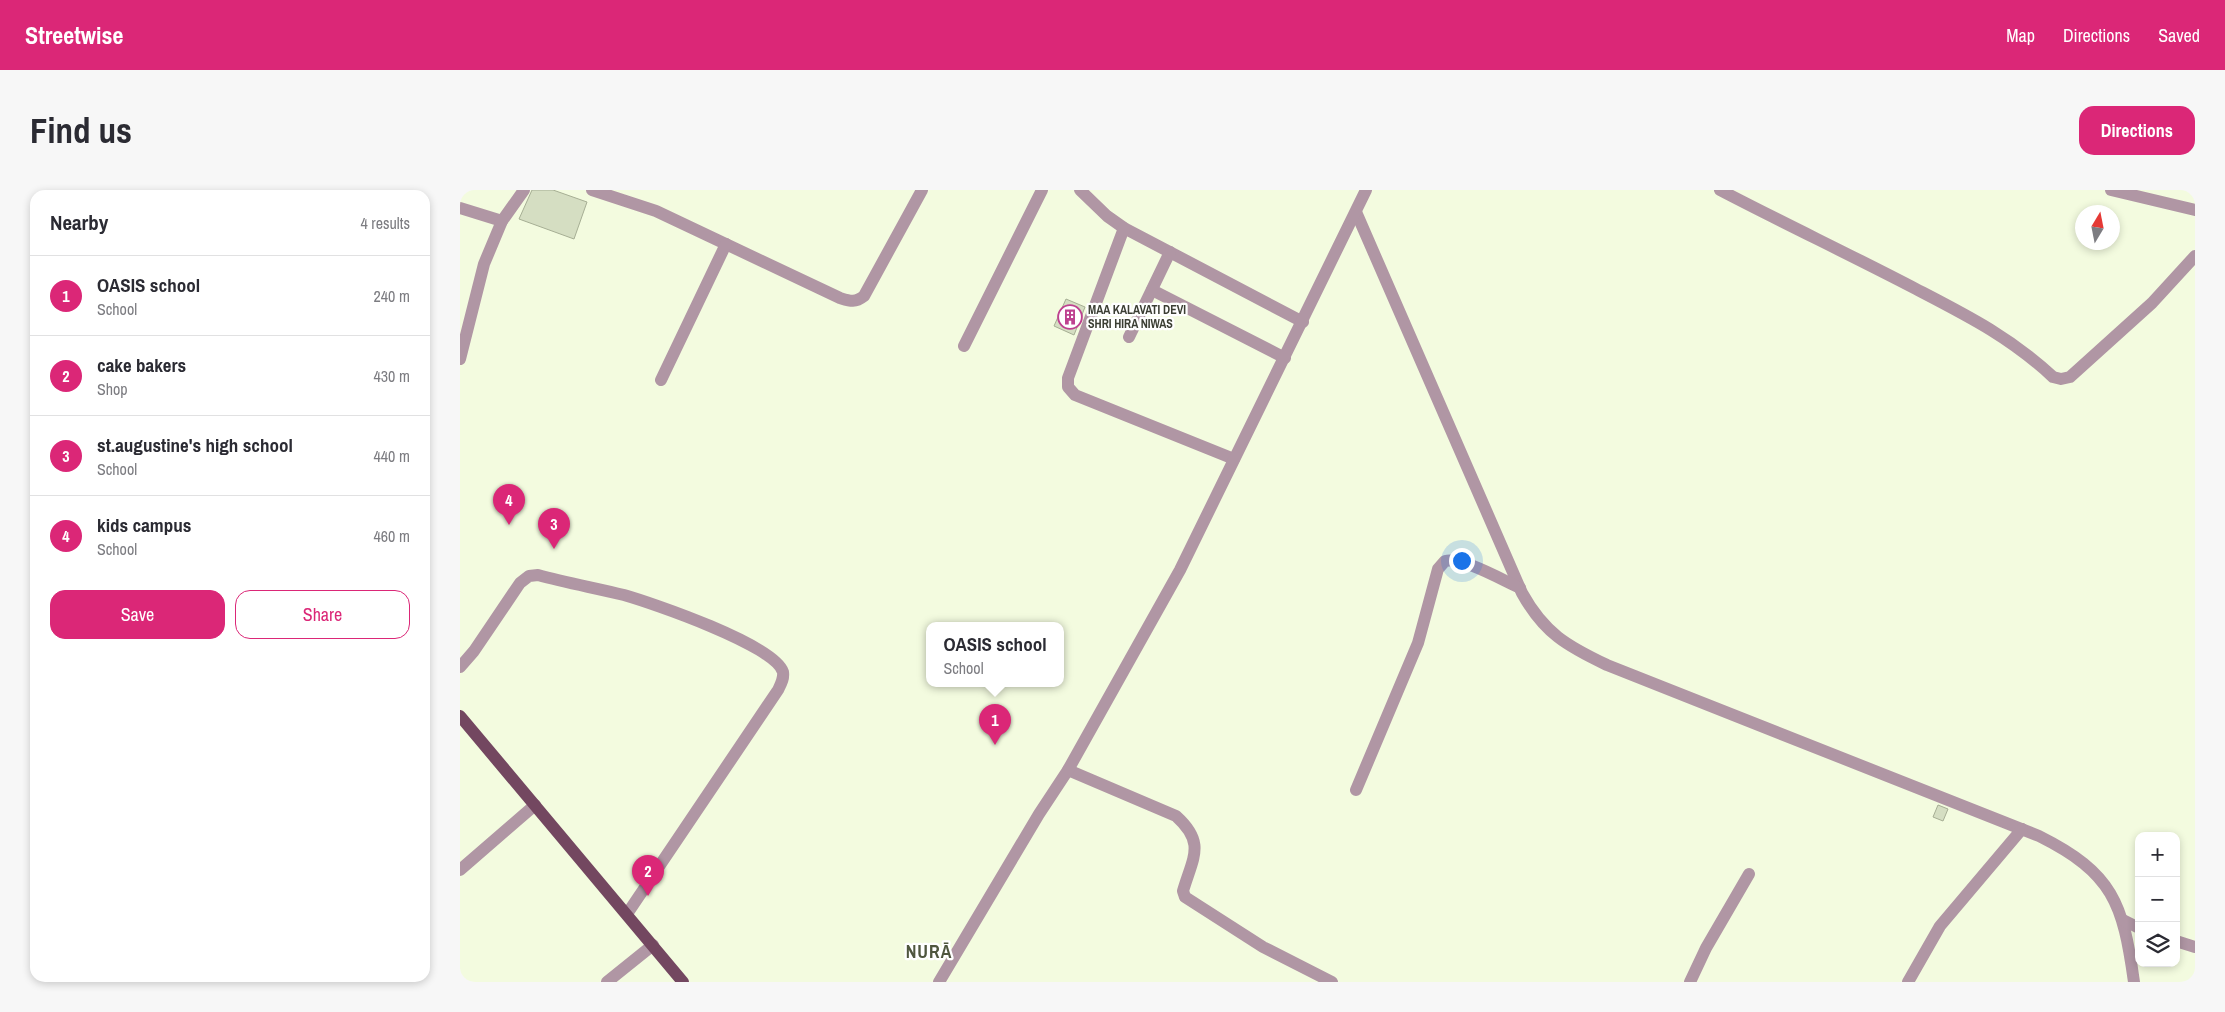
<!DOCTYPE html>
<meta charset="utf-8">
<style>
:root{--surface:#fff;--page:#f7f7f7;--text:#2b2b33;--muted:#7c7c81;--line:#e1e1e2;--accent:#db2777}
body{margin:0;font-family:"Archivo Narrow",sans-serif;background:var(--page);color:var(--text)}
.controls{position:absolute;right:15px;bottom:15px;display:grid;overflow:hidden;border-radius:10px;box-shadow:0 2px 8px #0003}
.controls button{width:45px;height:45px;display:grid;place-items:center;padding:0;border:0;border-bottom:1px solid var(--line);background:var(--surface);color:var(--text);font:25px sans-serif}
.compass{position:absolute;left:1615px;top:15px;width:45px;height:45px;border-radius:50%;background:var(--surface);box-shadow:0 2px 8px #0003;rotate:10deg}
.you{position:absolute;left:1001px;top:370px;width:18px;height:18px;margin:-12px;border:4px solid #fff;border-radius:50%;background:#1a73e8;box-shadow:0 0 0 8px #1a73e833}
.badge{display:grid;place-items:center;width:32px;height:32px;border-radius:50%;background:var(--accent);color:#fff;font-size:16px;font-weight:700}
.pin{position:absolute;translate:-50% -41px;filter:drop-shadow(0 1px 2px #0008)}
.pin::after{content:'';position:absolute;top:26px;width:18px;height:15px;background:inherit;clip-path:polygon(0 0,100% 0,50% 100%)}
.popup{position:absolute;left:466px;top:432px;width:138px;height:65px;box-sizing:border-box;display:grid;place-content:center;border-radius:10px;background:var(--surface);filter:drop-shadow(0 1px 4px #0005);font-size:16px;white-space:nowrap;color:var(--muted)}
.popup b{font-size:19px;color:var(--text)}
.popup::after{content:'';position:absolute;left:50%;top:100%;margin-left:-10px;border:10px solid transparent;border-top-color:var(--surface)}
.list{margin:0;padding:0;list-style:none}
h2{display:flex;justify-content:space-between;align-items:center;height:65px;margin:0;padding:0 20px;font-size:21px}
h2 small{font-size:16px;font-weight:400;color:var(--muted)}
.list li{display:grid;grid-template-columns:32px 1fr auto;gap:15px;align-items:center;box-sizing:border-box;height:80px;padding:0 20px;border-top:1px solid var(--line)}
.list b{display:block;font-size:19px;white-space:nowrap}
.list p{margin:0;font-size:16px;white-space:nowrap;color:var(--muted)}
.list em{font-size:16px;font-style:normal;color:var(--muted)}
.actions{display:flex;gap:10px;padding:15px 20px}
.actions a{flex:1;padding:11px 0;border:1px solid var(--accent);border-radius:15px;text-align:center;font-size:18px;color:var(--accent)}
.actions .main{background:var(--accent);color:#fff}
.icon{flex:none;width:28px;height:28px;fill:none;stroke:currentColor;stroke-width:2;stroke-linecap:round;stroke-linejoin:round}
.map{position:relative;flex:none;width:1735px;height:792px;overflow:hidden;border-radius:15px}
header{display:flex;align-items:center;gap:30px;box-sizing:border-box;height:70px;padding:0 25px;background:var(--accent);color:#fff}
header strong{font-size:24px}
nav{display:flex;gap:28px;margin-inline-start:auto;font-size:18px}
.intro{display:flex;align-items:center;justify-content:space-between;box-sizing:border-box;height:120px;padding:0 30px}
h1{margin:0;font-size:35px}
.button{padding:12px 22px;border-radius:15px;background:var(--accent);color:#fff;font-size:18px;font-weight:700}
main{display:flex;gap:30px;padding:0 30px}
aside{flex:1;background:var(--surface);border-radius:15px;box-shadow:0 2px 8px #0003}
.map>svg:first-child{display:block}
</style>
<header>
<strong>Streetwise</strong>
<nav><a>Map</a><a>Directions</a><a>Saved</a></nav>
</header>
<div class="intro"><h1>Find us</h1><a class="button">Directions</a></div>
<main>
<aside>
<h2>Nearby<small>4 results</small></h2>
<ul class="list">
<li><span class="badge">1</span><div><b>OASIS school</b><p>School</p></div><em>240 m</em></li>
<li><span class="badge">2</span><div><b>cake bakers</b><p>Shop</p></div><em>430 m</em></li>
<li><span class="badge">3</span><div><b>st.augustine's high school</b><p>School</p></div><em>440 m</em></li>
<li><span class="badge">4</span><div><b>kids campus</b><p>School</p></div><em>460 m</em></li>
</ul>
<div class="actions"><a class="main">Save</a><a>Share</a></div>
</aside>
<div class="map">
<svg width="1735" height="792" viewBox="0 0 1735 792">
<rect width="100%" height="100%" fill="#f3fbdf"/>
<g fill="#d5dec2" stroke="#a6ae94">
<polygon points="72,0 93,0 127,12 114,49 59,29"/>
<polygon points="606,109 625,117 614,145 594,136"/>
<polygon points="1478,615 1488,619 1483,631 1473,627"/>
</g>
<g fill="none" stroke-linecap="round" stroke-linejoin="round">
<g stroke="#b096a4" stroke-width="12">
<path d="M 132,0 L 196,21 L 380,108 C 390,111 395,113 404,106 L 462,0"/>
<polyline points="620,0 647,26 664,38 843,132"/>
<path d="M 1260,0 C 1325,34 1391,65 1456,99 C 1508,126 1550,147 1593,187 L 1601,189 L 1610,187 L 1692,113 L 1735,66"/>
<polyline points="1651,0 1735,20"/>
<polyline points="0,18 42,31"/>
<path d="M 896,22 L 1062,403 C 1084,443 1107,456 1147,475 L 1579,646 C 1653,683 1663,713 1674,792"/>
<polyline points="664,38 608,188 608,197 615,205 774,269"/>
<polyline points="692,100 825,168"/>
<polyline points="669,147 710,62"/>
<polyline points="504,156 582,0"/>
<polyline points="0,169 24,74 42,31 64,0"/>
<polyline points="201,190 266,54"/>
<path d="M 0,477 L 14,461 L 60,393 L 69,386 L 78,385 C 107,393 136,398 164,405 C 192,413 315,455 323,482 C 324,489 321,494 318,500 L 167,724"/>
<path d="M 608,580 L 716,626 C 746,653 733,667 723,701 L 725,707 L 803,757 L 872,792"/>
<path d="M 896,600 L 958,453 L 978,379 L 985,371 C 1003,367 1042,390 1060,398"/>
<polyline points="0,680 75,615"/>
<polyline points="1663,730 1679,738"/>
<polyline points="1716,751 1735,757"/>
<polyline points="147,792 193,755"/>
<polyline points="479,792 579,624 608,580 720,380 906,0"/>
<polyline points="1230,792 1246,758 1289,684"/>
<polyline points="1448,792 1480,736 1562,639"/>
</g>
<polyline stroke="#734760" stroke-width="12" points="0,526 223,792"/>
</g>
<defs>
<g id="building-ring" transform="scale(1.25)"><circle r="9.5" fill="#fff" stroke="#be4190" stroke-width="1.5"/><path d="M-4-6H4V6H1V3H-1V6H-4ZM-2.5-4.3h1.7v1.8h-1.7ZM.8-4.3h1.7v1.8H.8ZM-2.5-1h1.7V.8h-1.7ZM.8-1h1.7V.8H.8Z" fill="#be4190"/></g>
</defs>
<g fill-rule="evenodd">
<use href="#building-ring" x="610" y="127"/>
</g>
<g text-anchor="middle" stroke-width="4.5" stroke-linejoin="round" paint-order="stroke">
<g font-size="12" font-weight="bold" fill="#3b3e33" stroke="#fff" text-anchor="start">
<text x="628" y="124">MAA KALAVATI DEVI<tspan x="628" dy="14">SHRI HIRA NIWAS</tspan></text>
</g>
<g font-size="18" font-weight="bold" letter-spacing="1" fill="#4f563e" stroke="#fff">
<text x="469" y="768">NURĀ</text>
</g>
</g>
</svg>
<div class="controls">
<button>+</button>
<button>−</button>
<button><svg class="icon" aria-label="layers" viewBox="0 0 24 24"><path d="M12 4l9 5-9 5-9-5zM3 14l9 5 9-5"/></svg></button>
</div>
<svg class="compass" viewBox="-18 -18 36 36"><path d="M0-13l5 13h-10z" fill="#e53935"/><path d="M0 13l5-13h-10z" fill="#7c7c81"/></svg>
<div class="you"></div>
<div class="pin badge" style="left:535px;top:555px">1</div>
<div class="popup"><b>OASIS school</b>School</div>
<div class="pin badge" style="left:188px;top:706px">2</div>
<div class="pin badge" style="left:94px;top:359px">3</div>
<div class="pin badge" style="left:49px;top:335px">4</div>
</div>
</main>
